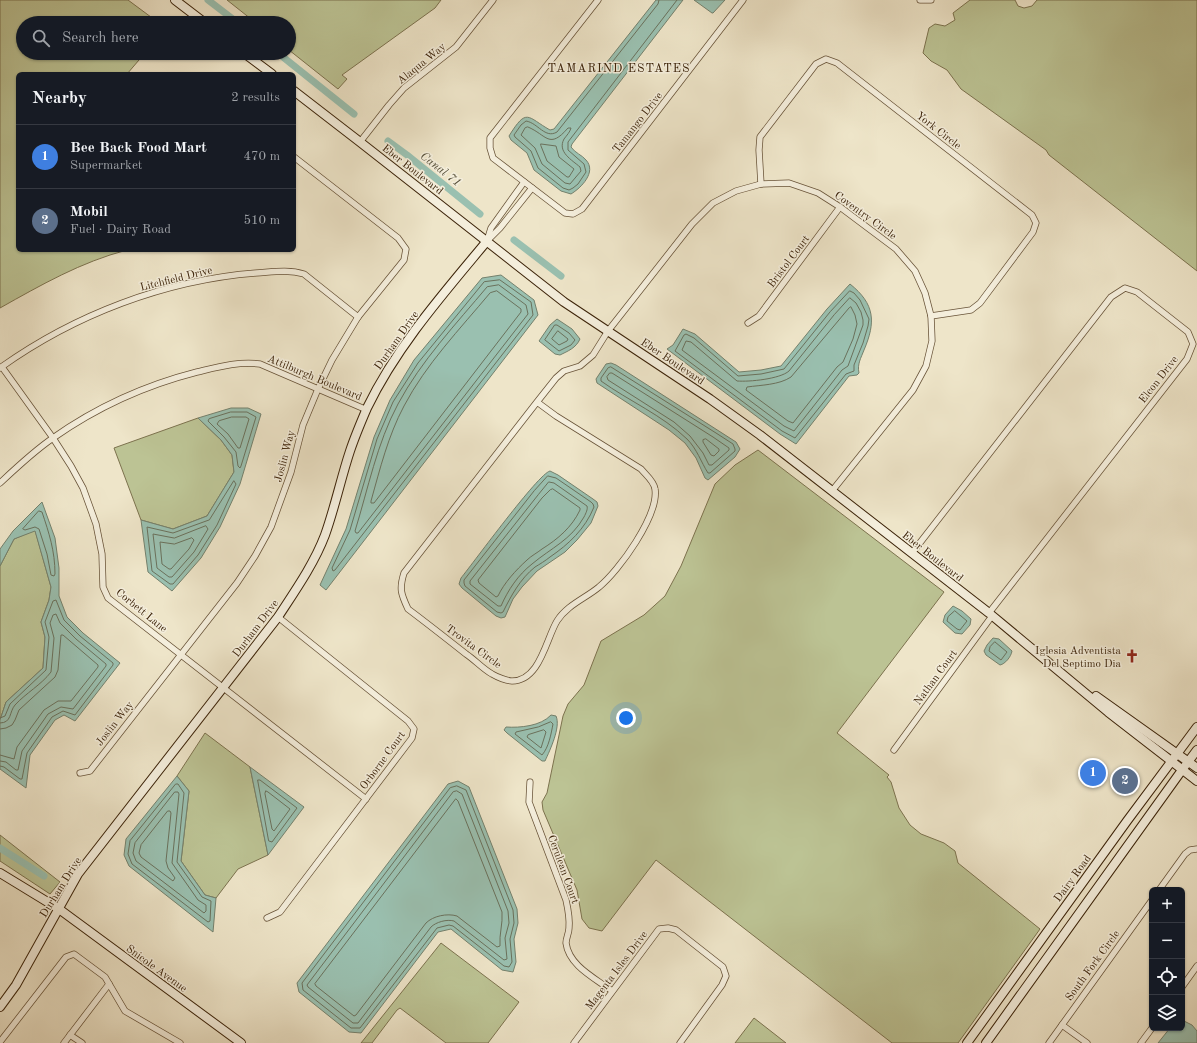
<!DOCTYPE html>
<meta charset="utf-8">
<style>
:root{--surface:#171b24;--page:#242831;--text:#f1f3f6;--muted:#9ea1a6;--line:#363941;--accent:#0f766e}
body{margin:0;font-family:"Old Standard TT",serif;background:var(--page);color:var(--text)}
.controls{position:absolute;right:12px;bottom:12px;display:grid;overflow:hidden;border-radius:6px;box-shadow:0 1px 3px #0004}
.controls button{width:36px;height:36px;display:grid;place-items:center;padding:0;border:0;border-bottom:1px solid var(--line);background:var(--surface);color:var(--text);font:20px sans-serif}
.you{position:absolute;left:626px;top:718px;width:14px;height:14px;margin:-10px;border:3px solid #fff;border-radius:50%;background:#1a73e8;box-shadow:0 0 0 6px #1a73e833}
.badge{display:grid;place-items:center;width:26px;height:26px;border-radius:50%;background:var(--accent);color:#fff;font-size:13px;font-weight:700}
.pin{position:absolute;translate:-50% -50%;border:2px solid #fff;box-shadow:0 1px 4px #0006}
.list{margin:0;padding:0;list-style:none}
h2{display:flex;justify-content:space-between;align-items:center;height:52px;margin:0;padding:0 16px;font-size:17px}
h2 small{font-size:13px;font-weight:400;color:var(--muted)}
.list li{display:grid;grid-template-columns:26px 1fr auto;gap:12px;align-items:center;box-sizing:border-box;height:64px;padding:0 16px;border-top:1px solid var(--line)}
.list b{display:block;font-size:15px;white-space:nowrap}
.list p{margin:0;font-size:13px;white-space:nowrap;color:var(--muted)}
.list em{font-size:13px;font-style:normal;color:var(--muted)}
.icon{flex:none;width:22px;height:22px;fill:none;stroke:currentColor;stroke-width:2;stroke-linecap:round;stroke-linejoin:round}
.map{position:relative;flex:none;width:1197px;height:1043px;overflow:hidden}
.search{position:absolute;background:var(--surface);box-shadow:0 1px 3px #0004;left:16px;top:16px;width:280px;height:44px;display:flex;align-items:center;gap:10px;box-sizing:border-box;padding:0 14px;border-radius:22px;color:var(--muted);font-size:15px}
.panel{position:absolute;background:var(--surface);box-shadow:0 1px 3px #0004;left:16px;top:72px;width:280px;height:180px;border-radius:6px}
.map>svg:first-child{display:block}
</style>
<div class="map">
<svg width="1197" height="1043" viewBox="0 0 1197 1043">
<rect width="100%" height="100%" fill="#eee5c9"/>
<filter id="stains"><feTurbulence type="fractalNoise" baseFrequency=".005" numOctaves="4"/><feColorMatrix values="0 0 0 0 .2 0 0 0 0 .09 0 0 0 0 .02 0 0 0 .5 -.17"/></filter>
<radialGradient id="worn" r=".72"><stop offset=".6" stop-color="#630" stop-opacity="0"/><stop offset="1" stop-color="#630" stop-opacity=".3"/></radialGradient>
<g fill="#bcc394" stroke="#7c724e">
<path d="M 0,0 L 128,0 L 159,23 L 23,23 L 23,53 L 145,53 L 127,74 L 18,74 L 18,250 L 127,250 C 81,262 41,285 0,308 Z"/>
<polygon points="227,0 441,0 435,8 342,75 347,79 338,89 289,50 289,23 256,23"/>
<polygon points="970,0 1015,0 1018,6 1024,8 1032,6 1037,0 1197,0 1197,271 1049,155 1046,150 961,89 947,70 931,61 923,53 929,28 935,24 945,26 955,20 953,13"/>
<polygon points="198,418 221,440 232,455 234,472 207,516 173,529 141,520 114,448"/>
<polygon points="758,450 944,592 837,733 889,775 887,777 891,782 899,808 910,825 921,834 944,843 955,851 958,863 1040,929 958,1043 892,1043 656,860 602,931 589,928 582,919 577,890 543,810 542,802 547,793 563,716 568,704 584,685 601,641 644,615 665,596 681,566 715,484 735,465"/>
<polygon points="35,530 51,587 49,600 41,622 45,637 43,668 6,702 0,720 0,566 14,539"/>
<polygon points="205,733 250,767 268,855 238,869 216,898 205,895 181,861 189,791 177,776"/>
<polygon points="0,835 60,882 50,894 0,861"/>
<polygon points="441,943 519,1002 488,1043 446,1043 400,1008 397,1010 372,1043 361,1043"/>
<polygon points="754,1018 786,1043 735,1043"/>
</g>
<g fill="#9ac0b0" stroke="#74816d">
<path d="M 656,0 L 683,0 L 572,144 L 571,147 C 575,153 582,155 586,160 C 597,172 581,188 571,194 L 561,191 L 534,170 L 527,153 L 511,140 L 509,136 C 527,107 527,117 550,130 L 554,129 Z"/>
<polygon points="694,0 725,0 713,13 712,13"/>
<polygon points="501,275 534,300 538,315 326,590 320,585 346,529 374,437 390,400 414,360 482,278"/>
<path d="M 850,284 C 875,304 876,322 864,350 C 861,358 857,364 859,373 L 857,375 L 849,376 L 796,444 L 780,434 L 667,349 L 673,345 L 683,329 L 695,334 L 739,372 L 761,370 L 781,366 L 827,309 Z"/>
<path d="M 557,319 L 572,329 L 580,339 C 576,348 568,351 560,355 L 555,354 L 539,341 L 550,325 Z"/>
<polygon points="611,363 616,365 736,442 740,449 735,457 708,480 705,478 696,458 685,443 669,430 597,383 596,379 606,364"/>
<polygon points="231,408 248,408 261,414 240,484 220,527 201,558 172,591 148,572 141,520 173,529 207,516 234,472 232,455 221,440 198,418"/>
<path d="M 550,471 L 558,475 L 593,499 L 597,502 L 598,506 L 591,523 L 577,540 L 565,552 L 537,571 L 522,587 L 513,599 L 505,617 L 501,618 L 496,616 L 462,588 L 459,584 L 461,578 C 474,562 538,474 550,471 Z"/>
<polygon points="42,502 55,538 59,568 59,596 67,617 83,633 120,663 75,721 64,715 55,720 30,755 26,788 0,769 0,720 6,702 43,668 45,637 41,622 49,600 51,587 35,531 14,539 0,566 0,549 13,531"/>
<polygon points="953,606 962,611 971,619 970,625 962,634 955,633 943,622 945,615"/>
<path d="M 993,638 L 999,639 L 1012,651 C 1011,657 1005,664 1000,665 L 986,655 L 984,651 L 987,645 Z"/>
<path d="M 551,715 L 556,716 C 561,727 550,750 545,761 L 542,761 L 507,733 L 504,730 L 506,727 C 520,728 541,726 551,715 Z"/>
<polygon points="250,767 304,807 268,855"/>
<polygon points="177,776 189,791 181,861 205,895 216,898 213,932 129,866 124,855 126,839"/>
<polygon points="458,781 469,787 517,909 518,923 514,939 516,962 513,972 502,970 451,929 438,932 361,1033 349,1032 299,992 297,983 448,784"/>
<polygon points="1182,1020 1192,1025 1197,1031 1197,1043 1158,1043 1170,1028 1182,1028"/>
</g>
<g fill="none" stroke-linecap="round" stroke-linejoin="round">
<g stroke="#6a715c" stroke-width="1">
<path d="M 659,0 L 658,4 L 557,132 C 545,139 538,123 526,121 L 521,125 L 514,135 L 515,137 L 531,151 L 538,168 L 563,188 L 569,190 L 573,188 L 578,184 L 586,172 L 584,164 L 568,150 L 568,142 L 677,0"/>
<path d="M 528,127 C 547,135 549,150 568,128 L 571,128 C 570,132 567,135 564,139 C 557,152 572,160 580,167 L 581,171 L 570,184 L 565,183 L 542,164 L 535,148 L 521,135 L 525,128 Z"/>
<polygon points="541,144 556,146 559,157 574,169 569,177 567,177 547,161 541,146"/>
<polygon points="500,280 531,302 533,315 335,570 333,571 332,568 350,530 377,439 393,402 418,363 484,282"/>
<path d="M 499,285 L 526,305 L 528,314 L 358,533 L 356,533 L 355,531 C 368,489 377,443 398,404 C 421,361 456,324 487,287 Z"/>
<path d="M 497,291 L 521,309 L 521,312 L 374,503 L 371,503 L 371,501 C 380,469 388,436 404,406 C 426,364 460,329 490,293 Z"/>
<polygon points="850,291 854,293 860,300 869,319 868,326 863,343 854,365 854,371 846,374 795,438 782,431 675,351 684,335 686,334 694,338 738,376 761,374 784,369 830,312"/>
<path d="M 850,298 L 856,303 L 861,312 L 863,320 L 863,325 L 848,366 L 842,370 L 794,431 L 784,426 L 682,350 L 686,341 L 691,342 L 737,381 C 749,382 780,379 789,371 L 834,315 Z"/>
<path d="M 851,307 L 855,315 L 857,324 L 853,339 L 843,362 L 837,367 L 793,423 L 788,421 L 746,390 L 747,387 C 761,385 779,385 791,377 L 849,308 Z"/>
<polygon points="555,325 557,325 569,333 575,340 571,345 559,351 545,340"/>
<polygon points="558,331 568,339 567,341 559,345 552,339"/>
<path d="M 611,367 L 716,433 L 733,444 L 735,449 L 735,451 L 710,473 L 708,473 C 701,462 697,449 687,439 C 662,415 629,401 601,381 L 601,378 L 608,368 Z"/>
<polygon points="610,373 612,373 713,437 729,448 729,450 712,465 709,465 703,453 690,436 674,422 608,380 607,377"/>
<polygon points="231,412 247,412 256,417 241,466 240,468 238,466 236,452 224,437 208,421 209,419"/>
<polygon points="232,417 246,417 249,419 240,448 238,448 228,434 217,424 219,421"/>
<polygon points="706,439 719,449 719,451 714,456 711,455 703,442 703,440"/>
<path d="M 548,476 L 556,478 L 591,502 L 593,504 L 594,507 C 585,529 569,544 550,557 C 545,561 540,564 535,567 C 520,579 511,596 503,612 L 501,613 L 497,612 L 465,586 L 464,583 L 464,580 L 534,491 Z"/>
<polygon points="234,481 236,484 217,525 198,555 173,584 170,584 152,571 147,527 173,533 209,520"/>
<path d="M 549,482 L 554,483 L 587,506 C 588,509 586,513 584,517 C 571,540 551,548 532,564 C 518,575 508,590 501,606 L 498,606 L 470,584 L 470,581 L 538,495 Z"/>
<path d="M 553,489 L 580,508 L 580,510 C 572,527 558,539 542,549 C 537,553 531,556 527,560 C 516,570 504,583 498,596 L 496,597 L 479,583 L 478,580 L 542,498 L 550,490 Z"/>
<path d="M 39,511 L 42,512 C 49,533 55,551 55,574 L 54,576 L 51,575 L 47,554 L 39,529 L 35,527 L 25,530 L 23,529 Z"/>
<polygon points="206,526 208,529 194,552 172,577 169,577 157,568 153,534 174,538"/>
<polygon points="192,538 194,540 189,549 171,569 169,569 162,564 160,542 174,544"/>
<polygon points="955,611 967,621 960,630 957,629 947,621 948,617"/>
<polygon points="995,642 1007,652 1001,660 989,651 990,647"/>
<polyline points="0,718 5,716 10,704 46,670 49,637 45,622 53,601 56,600 64,620 80,636 113,663 113,665 75,715 63,711 52,717 27,753 22,779 20,779 4,767 0,766"/>
<path d="M 551,722 L 553,724 C 551,734 549,747 542,755 L 515,734 L 516,732 L 538,727 Z"/>
<path d="M 0,723 C 12,723 9,712 15,705 C 26,693 41,685 51,672 L 54,638 L 50,623 L 53,615 L 56,614 L 60,623 L 76,639 L 106,664 L 106,666 L 73,709 L 61,707 L 48,714 L 22,751 L 18,770 L 16,770 L 6,762 L 0,761"/>
<polyline points="0,729 6,728 12,725 15,720 19,710 55,677 58,670 61,635 63,635 98,665 98,667 71,701 58,701 44,710 17,747 14,759 0,755"/>
<polygon points="544,730 546,732 541,748 527,737 528,735"/>
<polygon points="258,780 260,780 297,808 272,842 269,841"/>
<polygon points="176,784 178,784 184,793 177,862 202,897 211,901 210,921 208,922 132,864 128,854 130,841"/>
<polygon points="457,786 466,790 513,910 514,923 510,939 512,962 509,967 504,966 453,926 449,925 437,928 360,1028 351,1028 303,990 302,983 450,788"/>
<polygon points="266,791 268,792 290,809 274,831 272,829 265,794"/>
<path d="M 457,791 L 462,794 L 508,911 L 509,923 L 505,938 L 507,959 L 504,960 L 454,921 C 447,919 436,922 431,927 L 358,1023 L 353,1023 L 308,987 L 307,985 L 453,792 Z"/>
<polygon points="175,792 178,792 179,794 172,863 198,900 206,905 206,911 204,913 136,861 133,853 135,843"/>
<path d="M 456,799 L 458,801 L 502,912 C 503,924 499,934 500,946 L 497,947 L 457,916 C 447,913 433,916 426,923 L 356,1015 L 354,1016 L 316,986 L 315,984 Z"/>
<polygon points="168,811 170,811 171,813 166,861 168,868 175,878 173,881 141,857 139,853 141,845"/>
</g>
<g stroke="#9ac0b0" stroke-width="7">
<polyline points="208,0 238,23"/>
<polyline points="278,53 354,114"/>
<polyline points="388,141 407,155 480,214"/>
<polyline points="514,240 561,276"/>
<polyline points="0,848 44,876"/>
</g>
<g stroke="#685338" stroke-width="7">
<g id="street">
<polyline points="598,0 490,138 490,148 493,158 565,213 573,214 582,209 743,0"/>
<polyline points="920,0 931,0"/>
<polyline points="360,142 389,105 404,88 456,47 493,0"/>
<polyline points="761,184 759,150 760,137 816,64 826,59 837,63 1032,215 1036,223 1033,232 980,303 971,310 931,316"/>
<polyline points="487,241 491,228 524,182"/>
<polyline points="487,241 500,228 532,188"/>
<polyline points="748,323 759,316 840,207"/>
<polyline points="2,367 53,438 71,466 83,488 96,524 102,554 103,587 108,598 366,799"/>
<path d="M 0,368 C 74,315 165,280 256,273 C 272,272 288,269 304,274 L 358,317"/>
<path d="M 537,402 L 556,416 L 641,469 C 646,475 654,481 655,489 C 659,515 619,571 599,587 C 586,598 567,605 557,621 C 546,639 540,681 512,681 C 507,681 497,677 492,674 C 483,669 475,660 466,654 C 447,639 428,624 408,609 C 401,594 399,589 404,573 L 537,402 L 556,378 L 564,371 L 580,366 L 593,355 L 608,331 L 692,224 L 713,203 L 736,191 L 761,184 L 789,183 L 818,193 L 840,207 L 896,249 L 915,271 L 925,293 L 931,316 L 932,341 L 926,366 L 913,390 L 832,491"/>
<path d="M 0,483 C 17,467 34,451 53,438 C 97,407 146,385 197,372 C 218,367 239,361 260,364 L 367,410"/>
<polyline points="912,553 1111,297 1125,288 1137,292 1188,332 1193,344 1187,359 989,613"/>
<polyline points="894,750 992,616"/>
<polyline points="80,773 90,771 237,583 255,556 271,527 291,472 303,425 318,389 332,360 358,317 404,260 406,249 398,238 294,157"/>
<path d="M 530,782 L 529,802 L 566,900 C 568,909 570,918 569,928 C 569,933 566,938 566,943 C 569,966 595,978 612,991"/>
<polyline points="1159,890 1185,854 1190,850 1197,849"/>
<polyline points="267,918 280,912 412,738 414,729 408,721 278,617"/>
<polyline points="1182,987 1197,966"/>
<polyline points="1062,1025 1087,1043"/>
<polyline points="70,1035 82,1043"/>
<polyline points="0,1042 66,957 74,954 105,977 125,1011 180,1043"/>
<polyline points="64,1043 109,984"/>
<polyline points="574,1043 659,929 668,928 676,930 723,967 726,976 722,985 680,1043"/>
<polyline points="1049,1043 1152,900"/>
<polyline points="1141,1043 1152,1028"/>
</g>
</g>
<g stroke="#3b2208" stroke-width="10">
<g id="secondary">
<polyline points="175,0 205,23"/>
<polyline points="244,53 272,74"/>
<polyline points="294,91 360,142 564,302 710,399 760,435 989,613 1108,712 1197,781"/>
<polyline points="1096,696 1197,768"/>
<polyline points="0,873 59,909 241,1043"/>
<path d="M 0,1007 L 16,985 L 78,874 L 278,617 C 295,591 314,564 325,535 C 335,507 341,478 350,451 C 355,436 361,422 367,408 C 397,346 443,294 487,241"/>
<polyline points="967,1043 1127,821 1197,727"/>
<polyline points="986,1043 1182,770 1197,750"/>
</g>
</g>
<use href="#street" stroke="#f4eedc" stroke-width="5.5"/>
<use href="#secondary" stroke="#f4eedc" stroke-width="8"/>
</g>
<defs>
<g id="church-bare" transform="scale(1.08)"><path d="M-1.2-6h2.4v3.5h3.3v2.4h-3.3V6h-2.4V-.1h-3.3v-2.4h3.3Z" fill="#8f2418" stroke="#f4eedc" stroke-width="2.5" paint-order="stroke"/></g>
</defs>
<g fill-rule="evenodd">
<use href="#church-bare" x="1132" y="656"/>
</g>
<g text-anchor="middle" stroke-width="3" stroke-linejoin="round" paint-order="stroke">
<g font-size="11" fill="#3b2208" stroke="#f4eedc">
<text transform="translate(421 63) rotate(-39)" y="4">Alaqua Way</text>
<text transform="translate(637 122) rotate(-52)" y="4">Tamango Drive</text>
<text transform="translate(939 130) rotate(38)" y="4">York Circle</text>
<text transform="translate(413 169) rotate(38)" y="4">Eber Boulevard</text>
<text transform="translate(866 215) rotate(36)" y="4">Coventry Circle</text>
<text transform="translate(788 261) rotate(-53)" y="4">Bristol Court</text>
<text transform="translate(176 278) rotate(-14)" y="4">Litchfield Drive</text>
<text transform="translate(396 340) rotate(-55)" y="4">Durham Drive</text>
<text transform="translate(673 361) rotate(34)" y="4">Eber Boulevard</text>
<text transform="translate(315 377) rotate(23)" y="4">Attilburgh Boulevard</text>
<text transform="translate(1158 379) rotate(-52)" y="4">Elcon Drive</text>
<text transform="translate(284 456) rotate(-75)" y="4">Joslin Way</text>
<text transform="translate(933 556) rotate(38)" y="4">Eber Boulevard</text>
<text transform="translate(142 610) rotate(39)" y="4">Corbett Lane</text>
<text transform="translate(255 628) rotate(-53)" y="4">Durham Drive</text>
<text transform="translate(474 646) rotate(36)" y="4">Trovita Circle</text>
<text transform="translate(935 677) rotate(-54)" y="4">Nathan Court</text>
<text transform="translate(114 723) rotate(-52)" y="4">Joslin Way</text>
<text transform="translate(382 760) rotate(-54)" y="4">Orborne Court</text>
<text transform="translate(564 869) rotate(70)" y="4">Cerulean Court</text>
<text transform="translate(1072 878) rotate(-54)" y="4">Dairy Road</text>
<text transform="translate(60 887) rotate(-58)" y="4">Durham Drive</text>
<text transform="translate(1092 965) rotate(-54)" y="4">South Fork Circle</text>
<text transform="translate(157 968) rotate(36)" y="4">Snicole Avenue</text>
<text transform="translate(616 970) rotate(-53)" y="4">Magenta Isles Drive</text>
</g>
<g font-size="11" fill="#3b2208" stroke="#f4eedc" text-anchor="end">
<text x="1121" y="654">Iglesia Adventista<tspan x="1121" dy="13">Del Septimo Dia</tspan></text>
</g>
<g font-size="12" letter-spacing="1" fill="#3b2208" stroke="#f4eedc">
<text x="619" y="72">TAMARIND ESTATES</text>
</g>
<g font-size="12" font-style="italic" fill="#58513a" stroke="#f4eedc">
<text transform="translate(441 169) rotate(38)" y="4">Canal 71</text>
</g>
</g>
<rect width="100%" height="100%" filter="url(#stains)"/>
<rect width="100%" height="100%" fill="url(#worn)"/>
</svg>
<div class="controls">
<button>+</button>
<button>−</button>
<button><svg class="icon" aria-label="locate" viewBox="0 0 24 24"><circle cx="12" cy="12" r="6"/><path d="M12 2v4M12 18v4M2 12h4M18 12h4"/></svg></button>
<button><svg class="icon" aria-label="layers" viewBox="0 0 24 24"><path d="M12 4l9 5-9 5-9-5zM3 14l9 5 9-5"/></svg></button>
</div>
<div class="you"></div>
<div class="pin badge" style="left:1093px;top:773px;background:#3f7fe0">1</div>
<div class="pin badge" style="left:1125px;top:781px;background:#5c6f8a">2</div>
<div class="search"><svg class="icon" aria-label="search" viewBox="0 0 24 24"><circle cx="10" cy="10" r="6"/><path d="M15 15l6 6"/></svg>Search here</div>
<section class="panel">
<h2>Nearby<small>2 results</small></h2>
<ul class="list">
<li><span class="badge" style="background:#3f7fe0">1</span><div><b>Bee Back Food Mart</b><p>Supermarket</p></div><em>470 m</em></li>
<li><span class="badge" style="background:#5c6f8a">2</span><div><b>Mobil</b><p>Fuel · Dairy Road</p></div><em>510 m</em></li>
</ul>
</section>
</div>
